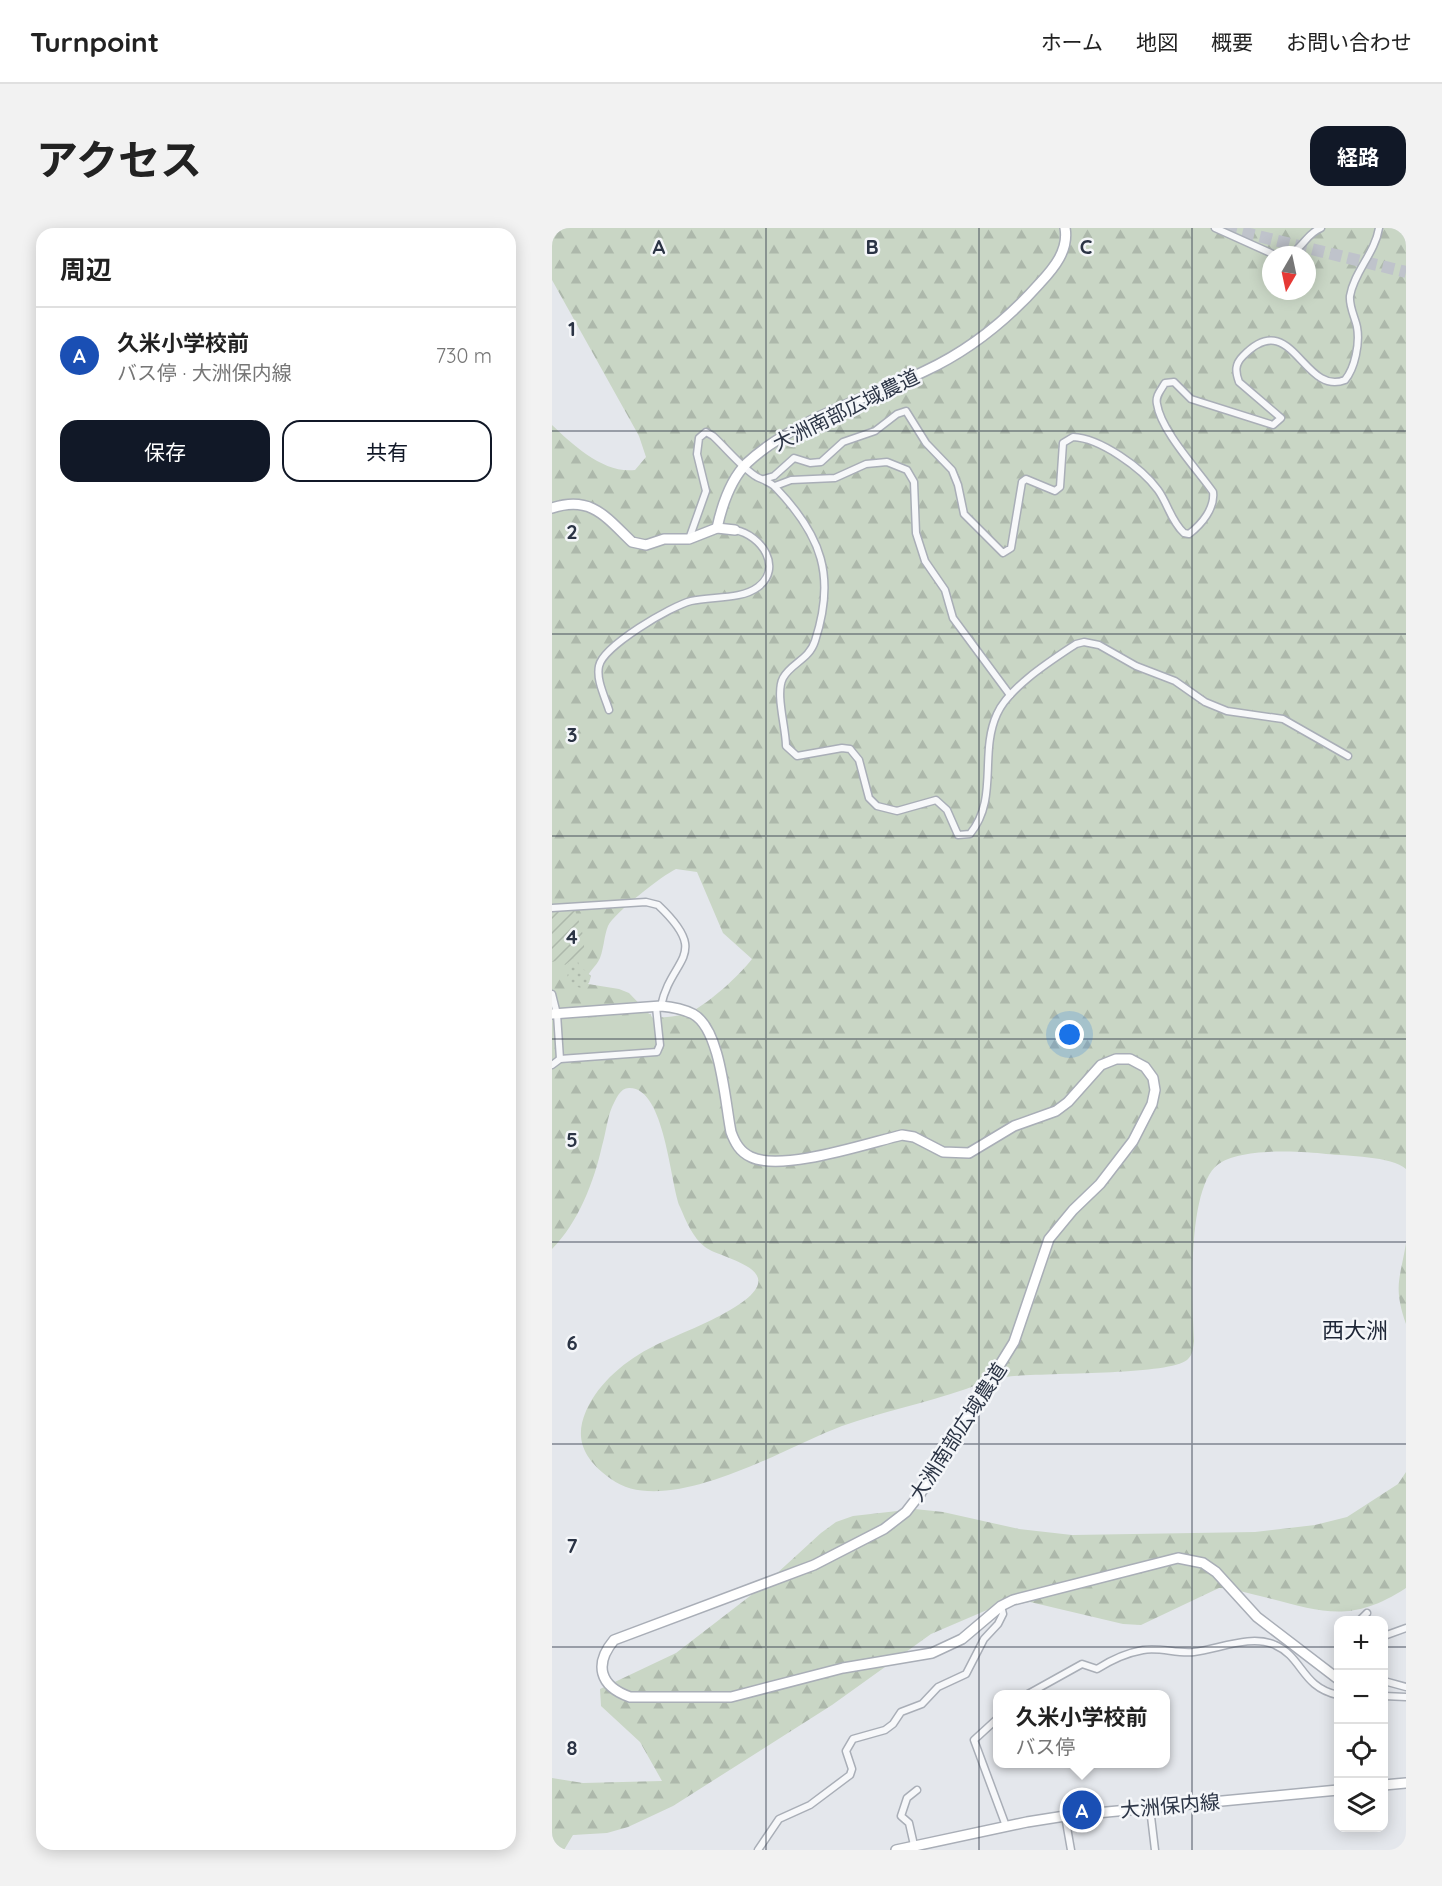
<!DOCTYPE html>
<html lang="ja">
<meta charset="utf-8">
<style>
:root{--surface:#fff;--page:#f2f2f2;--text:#222;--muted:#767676;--line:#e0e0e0;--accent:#111827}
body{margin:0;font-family:Quicksand,"Noto Sans JP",sans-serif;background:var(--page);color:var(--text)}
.controls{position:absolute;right:18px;bottom:18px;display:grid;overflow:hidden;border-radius:12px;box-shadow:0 3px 15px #0003}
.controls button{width:54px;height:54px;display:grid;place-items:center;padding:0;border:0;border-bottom:2px solid var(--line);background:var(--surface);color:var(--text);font:30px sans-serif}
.compass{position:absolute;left:710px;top:18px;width:54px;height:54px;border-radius:50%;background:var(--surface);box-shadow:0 3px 15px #0003;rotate:189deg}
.you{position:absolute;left:518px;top:807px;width:21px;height:21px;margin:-15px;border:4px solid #fff;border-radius:50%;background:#1a73e8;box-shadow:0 0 0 9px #1a73e833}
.badge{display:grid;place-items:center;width:39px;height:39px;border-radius:50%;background:var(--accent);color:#fff;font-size:20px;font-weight:700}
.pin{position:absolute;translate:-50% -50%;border:3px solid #fff;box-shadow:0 2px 6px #0006}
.popup{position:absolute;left:441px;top:1462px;width:177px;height:78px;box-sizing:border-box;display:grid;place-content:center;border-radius:12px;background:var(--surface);filter:drop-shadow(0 2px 4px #0005);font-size:20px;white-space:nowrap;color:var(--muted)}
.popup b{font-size:22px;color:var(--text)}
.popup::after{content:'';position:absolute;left:50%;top:100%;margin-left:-12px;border:12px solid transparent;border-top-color:var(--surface)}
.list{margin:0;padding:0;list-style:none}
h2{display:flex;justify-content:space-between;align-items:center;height:78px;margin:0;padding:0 24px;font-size:26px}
h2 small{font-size:20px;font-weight:400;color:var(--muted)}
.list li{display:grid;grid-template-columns:39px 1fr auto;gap:18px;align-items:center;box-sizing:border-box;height:96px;padding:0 24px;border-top:2px solid var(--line)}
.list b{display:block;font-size:22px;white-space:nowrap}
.list p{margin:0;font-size:20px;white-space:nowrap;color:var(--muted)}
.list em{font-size:20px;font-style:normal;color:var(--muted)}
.actions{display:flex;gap:12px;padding:18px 24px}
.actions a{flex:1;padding:14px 0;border:2px solid var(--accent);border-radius:18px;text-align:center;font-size:21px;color:var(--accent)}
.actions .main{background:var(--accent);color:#fff}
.icon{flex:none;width:33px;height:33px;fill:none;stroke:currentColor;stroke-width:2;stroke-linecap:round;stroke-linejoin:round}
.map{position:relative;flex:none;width:854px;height:1622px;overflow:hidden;border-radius:18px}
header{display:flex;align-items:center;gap:36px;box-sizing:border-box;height:84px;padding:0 30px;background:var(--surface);border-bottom:2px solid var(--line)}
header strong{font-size:28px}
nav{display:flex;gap:33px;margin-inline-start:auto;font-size:21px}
.intro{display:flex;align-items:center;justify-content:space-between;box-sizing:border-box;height:144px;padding:0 36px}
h1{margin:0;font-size:42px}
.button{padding:15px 27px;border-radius:18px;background:var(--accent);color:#fff;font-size:21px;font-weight:700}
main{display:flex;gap:36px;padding:0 36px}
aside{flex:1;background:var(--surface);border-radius:18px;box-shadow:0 3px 15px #0003}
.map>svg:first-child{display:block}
</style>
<header>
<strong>Turnpoint</strong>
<nav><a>ホーム</a><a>地図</a><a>概要</a><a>お問い合わせ</a></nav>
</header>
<div class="intro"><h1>アクセス</h1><a class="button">経路</a></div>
<main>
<aside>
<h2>周辺<small></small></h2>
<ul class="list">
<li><span class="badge" style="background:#1a4fb4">A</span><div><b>久米小学校前</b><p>バス停 · 大洲保内線</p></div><em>730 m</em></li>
</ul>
<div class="actions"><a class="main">保存</a><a>共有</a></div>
</aside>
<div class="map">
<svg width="854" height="1622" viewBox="0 0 854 1622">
<defs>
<pattern id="forest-firs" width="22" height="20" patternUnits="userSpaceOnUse" patternTransform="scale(1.5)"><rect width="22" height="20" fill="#c9d6c5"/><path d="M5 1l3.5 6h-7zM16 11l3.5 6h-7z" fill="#adb8ab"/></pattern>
<pattern id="park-dots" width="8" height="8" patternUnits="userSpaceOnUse" patternTransform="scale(1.5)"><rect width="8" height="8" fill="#c9d6c5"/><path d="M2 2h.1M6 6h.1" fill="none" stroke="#adb8ab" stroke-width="1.8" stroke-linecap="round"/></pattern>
<pattern id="garden-furrows" width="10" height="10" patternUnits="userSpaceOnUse" patternTransform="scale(1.5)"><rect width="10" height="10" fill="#c9d6c5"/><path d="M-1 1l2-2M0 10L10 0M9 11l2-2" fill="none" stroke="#adb8ab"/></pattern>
</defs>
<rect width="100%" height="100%" fill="#e4e7ec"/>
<g fill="url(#forest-firs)" fill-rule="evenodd">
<path d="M 0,0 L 854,0 L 854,941 C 840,928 794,928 774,926 C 748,923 683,919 663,939 C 635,968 640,1074 642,1113 C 641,1120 641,1127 635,1132 C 615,1148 488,1144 453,1149 C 439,1151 427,1156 414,1161 C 373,1175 330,1184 290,1198 C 234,1219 114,1292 59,1251 C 34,1233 21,1213 34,1183 C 47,1154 74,1132 102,1118 C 123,1107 200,1080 206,1056 C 211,1036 164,1028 153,1019 C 141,1010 134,993 128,979 C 118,955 113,859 77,860 C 68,860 64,871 60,879 C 55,891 54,905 50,918 C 42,954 26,995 0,1021 L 0,197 C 21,217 52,246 83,242 L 94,229 L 87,208 L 0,52 ZM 719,27 L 755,27 L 755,63 L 719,63 ZM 124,641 L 145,644 L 171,705 L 200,731 C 187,748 158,774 139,784 C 127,789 113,789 101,790 L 77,765 L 67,761 L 36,756 L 33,753 C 36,744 44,739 48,730 C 52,719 52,708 56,698 C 62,685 111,647 124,641 Z"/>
<path d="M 854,1015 L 854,1096 C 841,1058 848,1052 854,1015 Z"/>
<path d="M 854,1244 L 854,1360 C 797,1397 769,1383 708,1368 C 694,1365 682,1360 667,1360 L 589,1397 L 571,1396 L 478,1374 L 435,1382 L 379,1406 L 280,1477 L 121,1578 L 76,1599 L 55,1605 L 21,1607 L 12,1622 L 0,1622 L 0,1550 L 31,1555 L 110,1553 L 88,1514 L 49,1478 L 48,1461 L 124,1425 L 211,1358 L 269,1305 L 284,1294 L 301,1288 L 363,1281 L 391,1284 L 467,1301 L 520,1307 L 703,1304 L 763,1297 L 795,1289 L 846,1256 Z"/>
</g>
<polygon fill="url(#park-dots)" points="21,730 25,730 27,737 39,748 37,755 29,760 19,757 15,749 17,742 13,740"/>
<path fill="url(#garden-furrows)" d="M 23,682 C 28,698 37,715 29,732 L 22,730 L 13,737 L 8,732 L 0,734 L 0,684 Z"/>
<polygon fill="#c9d6c5" points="99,786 101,822 10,828 9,791"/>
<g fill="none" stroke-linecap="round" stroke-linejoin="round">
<polyline stroke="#bfc3cb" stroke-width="12" stroke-dasharray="12 6" stroke-linecap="butt" points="673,0 854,44"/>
<g stroke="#a9aeb7" stroke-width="9">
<g id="street">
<polyline points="663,0 723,27"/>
<path d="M 733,27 C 751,23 753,6 769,0"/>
<path d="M 212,251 L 222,248 L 242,230 L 258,235 L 269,234 L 291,214 L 323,203 L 345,186 L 354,183 L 374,215 L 400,242 L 406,257 L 412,286 L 451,325 L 459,320 L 470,254 L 474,251 L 503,263 L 508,259 L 511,215 L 521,209 C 548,210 590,240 606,262 C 616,276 619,293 632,305 L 637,306 C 650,296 663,280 661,264 C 645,241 609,203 605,176 C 603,168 609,162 613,155 L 622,154 L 639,171 L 721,197 L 729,190 L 687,154 C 683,143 683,136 691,128 C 740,77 751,169 793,152 C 803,140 808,115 805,99 C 803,89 797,79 798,68 C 802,44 823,25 827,0"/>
<polyline points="223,258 239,252 283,250 314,236 335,234 355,242 362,254 364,305 373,333 393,362 401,390 458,467"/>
<path d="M 137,311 L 154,263 L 145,226 L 147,210 L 154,204 L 161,208 C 173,219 191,241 205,249 C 211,252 219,254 224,260 C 270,308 284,349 263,413 C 257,432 239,435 231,450 C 223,465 234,500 234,518 L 245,528 L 290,520 L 298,521 L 307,532 L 317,570 L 325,578 L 345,583 L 384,572 L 395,582 L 406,607 L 418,606 C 447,571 427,525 445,486 C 457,459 500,432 524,416 L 532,414 L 547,417 L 584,438 L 623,453 L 653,474 L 675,483 L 731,491 L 796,528"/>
<path d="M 57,482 C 53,469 44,452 47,438 C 51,418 119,378 139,373 C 159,368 189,372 206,359 C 231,340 210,307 183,302"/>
<path d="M 0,680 L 94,674 L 106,677 C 160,728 119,729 109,778"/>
<polyline points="0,766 5,786 8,831"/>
<polyline points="0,837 8,831 105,824 108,817 104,779"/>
<polyline points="808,1392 815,1385"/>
<polyline points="832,1408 854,1400"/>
<polyline points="832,1453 854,1459"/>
<path d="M 476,1466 L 530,1436 L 545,1441 C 559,1432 574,1425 591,1422 C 608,1419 625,1426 642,1424 C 667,1421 699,1406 723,1417 C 751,1429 749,1459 786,1467"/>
<polyline points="832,1468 854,1469"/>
<polyline points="446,1490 422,1512 454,1598"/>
<polyline points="598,1580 603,1622"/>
<polyline points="513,1588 519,1622"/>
<polyline points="362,1617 357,1595 349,1588 355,1570 365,1562"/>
<polyline points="206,1622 227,1591 258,1577 298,1547 300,1541 294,1523 301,1511 333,1502 341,1496 349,1484 370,1476 386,1459 414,1446 432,1411 446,1396 451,1386 449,1378"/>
</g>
</g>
<g stroke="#a9aeb7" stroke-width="12">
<g id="secondary">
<path d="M 0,280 C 39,267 54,289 80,314 L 94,317 L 112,311 L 137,311 L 165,300 L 183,302"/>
<path d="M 165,300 C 170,277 178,252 195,235 C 241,192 316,170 373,143 C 416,123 456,91 488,55 C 502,40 517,22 513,0"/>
<path d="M 0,786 L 109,778 C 120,779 131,781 141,786 C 169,801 173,875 179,904 C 183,915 188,924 199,929 C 230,944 316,915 350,907 L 362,909 L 391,924 L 417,925 L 462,898 L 504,883 L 516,874 L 549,837 L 564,831 L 578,831 L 593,839 L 601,850 L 603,862 L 600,876 L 581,913 L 548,956 L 521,982 L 497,1011 L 462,1114 L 368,1266 L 354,1284 L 332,1301 L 262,1337 L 62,1412 C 42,1436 47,1458 78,1469 L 179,1469 L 291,1440 L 380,1425 L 410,1411 L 449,1378 L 461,1372 L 626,1330 L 651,1335 L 664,1344 L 705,1389 L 786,1451"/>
<polyline points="832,1557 854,1555"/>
<polyline points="344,1622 475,1594 513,1588 786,1562"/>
</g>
</g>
<use href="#street" stroke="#f7f8fa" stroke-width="6"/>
<use href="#secondary" stroke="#fff" stroke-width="9"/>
</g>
<path fill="none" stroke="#2b3445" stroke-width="1.5" stroke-opacity="0.55" d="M 214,0 L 214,1622M 427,0 L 427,1622M 640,0 L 640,1622M 0,203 L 854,203M 0,406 L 854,406M 0,608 L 854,608M 0,811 L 854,811M 0,1014 L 854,1014M 0,1216 L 854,1216M 0,1419 L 786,1419M 832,1419 L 854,1419"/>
<g text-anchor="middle" stroke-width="5" stroke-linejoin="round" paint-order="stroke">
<g font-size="20" fill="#2b3445" stroke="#f4f6f9">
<text transform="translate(294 182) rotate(-26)" y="7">大洲南部広域農道</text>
<text transform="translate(406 1204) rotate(-57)" y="7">大洲南部広域農道</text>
<text transform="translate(618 1578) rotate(-5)" y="7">大洲保内線</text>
</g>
<g font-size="22" fill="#1d2536" stroke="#f4f6f9">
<text x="803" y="1110">西大洲</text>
</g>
</g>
<g font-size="20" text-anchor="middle" font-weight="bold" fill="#2b3445" stroke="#f4f6f9" stroke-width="5" stroke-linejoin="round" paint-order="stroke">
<text x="107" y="26">A</text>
<text x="320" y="26">B</text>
<text x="534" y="26">C</text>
<text x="20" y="108">1</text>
<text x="20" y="311">2</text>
<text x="20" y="514">3</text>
<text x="20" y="716">4</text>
<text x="20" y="919">5</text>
<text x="20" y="1122">6</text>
<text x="20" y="1325">7</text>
<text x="20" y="1527">8</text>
</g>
</svg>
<div class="controls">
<button>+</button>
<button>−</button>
<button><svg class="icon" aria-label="locate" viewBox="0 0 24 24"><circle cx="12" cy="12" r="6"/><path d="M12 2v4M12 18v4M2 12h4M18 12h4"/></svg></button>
<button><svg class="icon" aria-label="layers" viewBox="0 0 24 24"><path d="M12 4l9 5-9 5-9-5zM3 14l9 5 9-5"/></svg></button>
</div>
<svg class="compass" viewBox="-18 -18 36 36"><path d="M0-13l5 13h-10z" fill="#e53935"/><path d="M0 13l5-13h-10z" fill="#767676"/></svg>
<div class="you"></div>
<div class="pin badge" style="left:530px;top:1582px;background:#1a4fb4">A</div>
<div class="popup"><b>久米小学校前</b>バス停</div>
</div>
</main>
